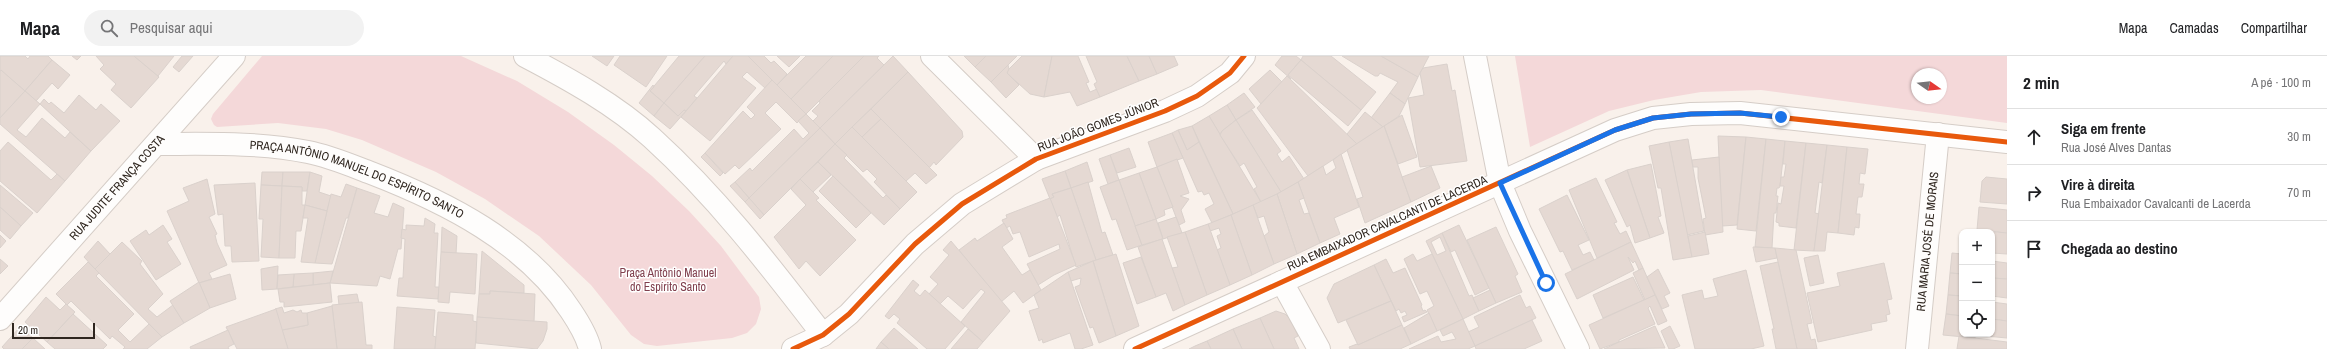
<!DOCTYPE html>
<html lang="pt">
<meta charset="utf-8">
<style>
:root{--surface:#fff;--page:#f2f2f2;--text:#202124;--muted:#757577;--line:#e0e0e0}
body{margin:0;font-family:"Archivo Narrow",sans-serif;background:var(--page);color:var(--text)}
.controls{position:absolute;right:12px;bottom:12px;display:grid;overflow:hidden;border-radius:8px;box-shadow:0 1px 3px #0004}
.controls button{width:36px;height:36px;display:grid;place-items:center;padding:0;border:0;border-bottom:1px solid var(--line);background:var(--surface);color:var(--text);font:20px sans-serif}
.compass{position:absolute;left:1911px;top:12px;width:36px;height:36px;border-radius:50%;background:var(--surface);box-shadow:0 1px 3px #0004;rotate:104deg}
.scale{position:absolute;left:12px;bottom:10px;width:83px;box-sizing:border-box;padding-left:4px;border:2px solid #2f261f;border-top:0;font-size:11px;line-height:14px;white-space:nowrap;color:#2f261f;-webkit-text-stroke:3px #fff;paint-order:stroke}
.stop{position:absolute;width:12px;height:12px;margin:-9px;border:3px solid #1a73e8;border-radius:50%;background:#fff}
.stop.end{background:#1a73e8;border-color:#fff;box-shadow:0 1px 4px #0008}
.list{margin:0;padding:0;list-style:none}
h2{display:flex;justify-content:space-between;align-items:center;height:52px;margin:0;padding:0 16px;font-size:17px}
h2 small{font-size:13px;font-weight:400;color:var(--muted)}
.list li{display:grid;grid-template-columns:26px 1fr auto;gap:12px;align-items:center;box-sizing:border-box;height:56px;padding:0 16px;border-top:1px solid var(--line)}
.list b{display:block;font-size:15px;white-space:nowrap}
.list p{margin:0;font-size:13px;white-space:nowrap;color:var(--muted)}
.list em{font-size:13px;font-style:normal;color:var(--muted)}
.icon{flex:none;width:22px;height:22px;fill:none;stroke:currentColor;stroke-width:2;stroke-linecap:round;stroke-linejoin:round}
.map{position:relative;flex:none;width:2007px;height:293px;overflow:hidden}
header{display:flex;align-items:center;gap:24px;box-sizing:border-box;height:56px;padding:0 20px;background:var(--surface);border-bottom:1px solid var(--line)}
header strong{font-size:19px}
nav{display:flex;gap:22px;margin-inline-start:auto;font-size:14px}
.search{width:280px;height:36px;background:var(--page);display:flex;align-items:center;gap:10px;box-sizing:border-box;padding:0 14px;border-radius:22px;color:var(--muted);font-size:15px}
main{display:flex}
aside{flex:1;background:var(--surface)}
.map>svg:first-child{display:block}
</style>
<header>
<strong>Mapa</strong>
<div class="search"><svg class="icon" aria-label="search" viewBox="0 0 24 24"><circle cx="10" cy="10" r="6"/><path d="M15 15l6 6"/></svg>Pesquisar aqui</div>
<nav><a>Mapa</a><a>Camadas</a><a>Compartilhar</a></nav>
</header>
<main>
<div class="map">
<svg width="2007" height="293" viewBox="0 0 2007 293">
<rect width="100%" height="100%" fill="#f9f1eb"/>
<g fill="#f4d8d9" fill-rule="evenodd">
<polygon points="262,0 461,0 517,25 568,56 614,89 652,120 689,155 721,190 759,241 761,253 756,268 747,277 732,282 657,290 644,288 631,279 591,229 539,180 485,143 436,116 362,84 326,73 278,67 217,71 214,69 211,63 213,58"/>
<path d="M 1515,0 L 2007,0 L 2007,67 L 1761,34 L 1701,36 L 1654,44 L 1609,55 L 1530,91 ZM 1917,18 L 1941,18 L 1941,42 L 1917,42 Z"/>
</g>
<g fill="#e5d9d3" stroke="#dad1cc" fill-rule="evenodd">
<polygon points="0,0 25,0 28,3 30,0 48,0 52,4 25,35 0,14"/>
<polygon points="72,0 81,0 77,4"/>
<polygon points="96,0 134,0 159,21 131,52 111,34 116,28 100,13 104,9"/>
<polygon points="134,0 174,0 158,20"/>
<polygon points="182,0 193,0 179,16 173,11"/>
<polygon points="592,0 614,0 607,10"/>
<polygon points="620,0 667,0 646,31 614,9"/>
<polygon points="679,0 705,0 664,47 650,35"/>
<polygon points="705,0 733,0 726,8 724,5 694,40 697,42 686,55 684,54 678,60 664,47"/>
<polygon points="733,0 748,0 772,24 765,32 747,16 742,21 756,32 710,85 681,61"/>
<polygon points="748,0 764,0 771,7 774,5 787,18 777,29"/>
<polygon points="777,0 800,0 789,11"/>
<polygon points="806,0 833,0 791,43 777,29"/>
<polygon points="833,0 864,0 806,58 791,43"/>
<polygon points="864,0 879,0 877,2 884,9 820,72 813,65 818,60 812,55 820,47 819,45"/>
<polygon points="893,0 908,16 835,88 820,72"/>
<polygon points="964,0 986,0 975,11"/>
<polygon points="986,0 1017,0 991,26 975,11"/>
<polygon points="1022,0 1052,0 1044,41 1030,38 1007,17 1007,15"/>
<polygon points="1052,0 1078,0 1089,26 1086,27 1090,36 1097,33 1100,41 1077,50 1070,36 1044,41"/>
<polygon points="1086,0 1127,0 1139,25 1100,41 1094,28 1097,26"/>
<polygon points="1127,0 1149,0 1157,18 1139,25"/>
<polygon points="1149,0 1174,0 1178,9 1157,18"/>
<polygon points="1282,0 1296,0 1301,4 1288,19 1291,23 1275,9"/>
<polygon points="1303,0 1331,0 1376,36 1361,54 1301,4"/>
<polygon points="1342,0 1381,0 1418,21 1405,48 1390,37 1398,26 1380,17 1378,20 1375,20"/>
<polygon points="1381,0 1429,0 1418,21"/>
<polygon points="52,4 70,19 58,33 52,27 36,45 25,35"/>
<polygon points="1301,4 1361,54 1348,70 1288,19"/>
<polygon points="1447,8 1452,35 1455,34 1467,105 1420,111 1408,42 1424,39 1420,17 1423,12"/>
<polygon points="1008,9 1009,13 1007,17 1019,29 1006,42 991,26"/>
<polygon points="1,14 25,35 0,62 0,16"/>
<polygon points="1270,14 1282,26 1261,48 1249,33"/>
<polygon points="908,16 962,75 963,81 936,109 934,106 929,112 871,53"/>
<polygon points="1287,20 1357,88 1308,120 1257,52"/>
<polygon points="772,24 806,58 797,67 776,46 765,57 781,73 739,113 735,109 725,118 705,97 743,55 751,63 755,59 747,51"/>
<polygon points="653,29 654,31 650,35 664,47 654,60 639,47"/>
<polygon points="25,35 40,48 17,74 26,81 42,62 65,82 70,76 91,95 65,125 0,68 0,62"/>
<polygon points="1244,37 1255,51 1236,64 1227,49"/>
<polygon points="1390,37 1405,48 1399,60 1383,71 1371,62"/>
<polygon points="79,39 96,54 101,48 120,65 91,95 40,48 44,43 49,48 51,46 64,57"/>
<polygon points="664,47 678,60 684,54 686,55 670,73 654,60"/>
<polygon points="1227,49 1236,64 1222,75 1220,79 1209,60"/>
<polygon points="871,53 881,63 862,81 852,71"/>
<polygon points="1252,54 1281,95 1277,98 1282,106 1289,100 1304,123 1281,136 1236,64"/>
<polygon points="1365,56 1383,71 1357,88 1347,78"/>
<polygon points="806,58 820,72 749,142 735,126 750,112 752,115 794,73 803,83 809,77 798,65"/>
<polygon points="1402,59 1417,101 1398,108 1384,70"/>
<polygon points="1209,60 1261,146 1233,158 1192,70"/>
<polygon points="881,63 937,119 926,128 915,117 906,125 862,81"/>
<polygon points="1236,64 1281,136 1261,146 1254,133 1257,131 1244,107 1240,110 1220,79 1222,75"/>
<polygon points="1192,70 1199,86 1187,94 1178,74"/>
<polygon points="1384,70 1411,146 1365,167 1357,143 1363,141 1347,94"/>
<polygon points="852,71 917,136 900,153 874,126 877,123 867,113 863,116 835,88"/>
<polygon points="820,72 835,88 764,159 749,142"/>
<polygon points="1178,74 1187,94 1199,86 1233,158 1212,167 1205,153 1214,148 1209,137 1204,139 1202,135 1198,136 1172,77"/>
<polygon points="1172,77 1183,102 1157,111 1148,86"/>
<polygon points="1718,80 1746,81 1737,169 1722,170"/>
<polygon points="1746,81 1766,83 1756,175 1737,173"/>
<polygon points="1688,83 1704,175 1687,179 1669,86"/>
<polygon points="1766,83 1785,85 1780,130 1779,132 1777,132 1776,140 1778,140 1776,157 1774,157 1772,192 1755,191"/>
<polygon points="1785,85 1806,87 1796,172 1779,170 1779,167 1776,166 1778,147 1781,148 1784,130 1780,130 1781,121 1784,121 1786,108 1783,108"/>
<polygon points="8,86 51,124 57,118 65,125 37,157 0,125 0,95"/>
<polygon points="1669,86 1692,201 1673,204 1661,132 1658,132 1649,90"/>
<polygon points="1806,87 1827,89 1822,127 1819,126 1815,157 1819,158 1814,195 1794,194"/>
<polygon points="835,88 847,99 844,102 883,142 886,139 900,153 884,169 818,106"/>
<polygon points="1827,89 1847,91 1838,177 1827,176 1825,195 1814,195"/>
<polygon points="1847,91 1868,93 1865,118 1860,117 1859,128 1864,128 1862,141 1858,141 1856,158 1860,158 1859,172 1855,171 1854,179 1838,177"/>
<polygon points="1129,92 1136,111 1117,117 1110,99"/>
<polygon points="705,97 723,117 720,120 701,101"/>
<polygon points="1341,98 1359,151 1334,162 1340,178 1320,187 1298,126 1323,110 1326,119 1336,112 1333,104"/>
<polygon points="1110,99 1119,124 1108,128 1099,103"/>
<polygon points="1719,101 1723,176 1705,179 1703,163 1706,162 1698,122 1698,111 1693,111 1692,104"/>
<polygon points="1177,103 1189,137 1180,140 1189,143 1181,154 1185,166 1179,169 1157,111"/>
<polygon points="818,106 831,119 813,136 800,123"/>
<polygon points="1087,106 1093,125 1071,132 1065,115"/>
<polygon points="1651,108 1661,160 1658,161 1664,177 1650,182 1627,114"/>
<polygon points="1431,110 1440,132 1411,146 1402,121"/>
<polygon points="1157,111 1173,151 1164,154 1165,159 1156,163 1139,117"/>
<polygon points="1627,114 1650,182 1635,187 1630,169 1627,171 1605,124"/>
<polygon points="1065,115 1071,132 1052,138 1054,141 1050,143 1042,123"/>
<polygon points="262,116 283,116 282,130 261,129"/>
<polygon points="283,116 310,116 307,135 302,135 302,131 282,130"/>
<polygon points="310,116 322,120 319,136 331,140 327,155 305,149"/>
<polygon points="1139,117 1156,163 1135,170 1119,124"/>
<polygon points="833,120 871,157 856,172 819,135"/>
<polygon points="1986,121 2007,123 2007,148 1980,146 1982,125"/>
<polygon points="1596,122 1617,166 1614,167 1620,178 1626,175 1631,186 1597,202 1569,134"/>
<polygon points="207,123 215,158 209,161 217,178 215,179 217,187 227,209 209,217 212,223 199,227 167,155 189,145 183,132"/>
<polygon points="800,123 819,142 816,144 856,184 820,220 806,205 799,213 774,181 806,149 791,133"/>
<polygon points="1119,124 1142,189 1127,194 1116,163 1112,164 1100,131"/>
<polygon points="735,126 749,142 745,146 730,130"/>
<polygon points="1088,126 1102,177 1105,176 1113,199 1096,204 1071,132"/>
<polygon points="1298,126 1304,142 1299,144 1304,158 1309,157 1320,187 1297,198 1277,138"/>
<polygon points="255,127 259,205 232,206 231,190 225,190 223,158 218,159 214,129"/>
<polygon points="346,128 357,132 348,162 346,162 332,208 315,207 331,138 341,141"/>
<polygon points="0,129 33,157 21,170 0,151"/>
<polygon points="261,129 282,130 279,202 261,201 263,163 259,163"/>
<polygon points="282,130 302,131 302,149 305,149 301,175 296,175 295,202 279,202"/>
<polygon points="357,132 380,140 374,157 388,161 393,147 404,152 401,193 398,193 390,223 380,220 377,230 330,227"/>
<polygon points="1071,132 1096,204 1076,211 1060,159 1057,161 1050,143 1054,141 1052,138"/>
<polygon points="1277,138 1297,198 1274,208 1264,180 1269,176 1264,160 1258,162 1253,149"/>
<polygon points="1567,139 1589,184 1578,189 1583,199 1590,196 1594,204 1572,214 1563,195 1560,196 1539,153"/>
<polygon points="749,142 764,159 760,163 745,146"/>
<polygon points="1050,142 1076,209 1054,219 1038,229 1027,208 1060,193 1059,188 1029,201 1020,176 1013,178 1010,170 1006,172 1002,164 1007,162 1006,159"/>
<polygon points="305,149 327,155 315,207 301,206 308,162 303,162"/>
<polygon points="1253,149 1274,208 1252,219 1231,159"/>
<polygon points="0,151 21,170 10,183 0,174"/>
<polygon points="1979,151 2007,154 2007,177 1977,174"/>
<polygon points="1231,159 1252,219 1230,229 1217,194 1221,192 1217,180 1221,178 1219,172 1210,175 1208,168"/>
<polygon points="1176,161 1182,177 1163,183 1158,167"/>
<polygon points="425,162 435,168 434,177 438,177 435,231 439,231 438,243 397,240 399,222 403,222 405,183 401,182 402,173 406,174 406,169 424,170"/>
<polygon points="1156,163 1163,183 1142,189 1135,170"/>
<polygon points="1004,167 1013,183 1002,191 1022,219 1030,214 1041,234 1023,247 1014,235 1001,246 959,194 975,182 977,185"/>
<polygon points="1208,168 1230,229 1207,239 1185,176"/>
<polygon points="163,169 172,183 167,186 181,208 156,224 130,185 146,174 149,179"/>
<polygon points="1459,169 1489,232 1475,239 1455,194 1451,196 1442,177"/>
<polygon points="442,171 457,180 456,198 441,196"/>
<polygon points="1496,171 1518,218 1515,220 1522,236 1496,247 1467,184"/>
<polygon points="1977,174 2007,177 2007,198 1992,197 1992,176 1976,176"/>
<polygon points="1185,176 1207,239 1185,249 1172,212 1178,211 1167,181"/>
<polygon points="1705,176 1709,198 1692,201 1688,180"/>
<path d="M 1442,177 L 1469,240 L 1472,239 L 1479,255 L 1463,263 L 1426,185 ZM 1440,181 L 1446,195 L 1437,199 L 1431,186 Z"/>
<polygon points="0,179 6,185 0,192"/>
<polygon points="1162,183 1185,249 1173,255 1166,237 1156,241 1138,191"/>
<polygon points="98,185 110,198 95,213 84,201"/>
<polygon points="951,185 1010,255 983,286 961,266 985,236 981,233 963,253 948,240 940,248 929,238 938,228 930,221 949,199 943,194"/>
<polygon points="122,186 142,205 140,208 163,238 148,253 157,261 173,249 184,267 162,281 95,213"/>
<polygon points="1631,186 1643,212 1639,214 1635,205 1633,207 1628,201 1634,214 1577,243 1565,218"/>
<polygon points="1753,191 1775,192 1777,202 1756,206"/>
<polygon points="1775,192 1796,194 1812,267 1807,268 1811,284 1815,283 1817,293 1797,293"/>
<polygon points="482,195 524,229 524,237 490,235 490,238 479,238"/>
<polygon points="441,196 477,198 475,238 450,236 449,247 438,246"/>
<polygon points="1952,197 1962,198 1962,218 1950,217"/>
<polygon points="1116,198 1139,270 1116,280 1093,205"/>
<polygon points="1413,198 1417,205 1432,198 1463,263 1437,275 1427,254 1434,250 1427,235 1420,238 1404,203"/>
<polygon points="1818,199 1824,227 1810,230 1804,202"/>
<polygon points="1141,201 1156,241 1137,248 1123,207"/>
<polygon points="0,203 8,210 0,218"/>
<polygon points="1386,203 1393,217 1405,212 1422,249 1421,250 1423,255 1425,254 1427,256 1404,266 1402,261 1407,259 1405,255 1401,257 1399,253 1396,255 1374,209"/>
<polygon points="1093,205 1116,280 1099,287 1093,271 1090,272 1075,231 1080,229 1081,222 1071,225 1068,216"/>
<polygon points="1992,205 2007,207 2007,223 1992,222"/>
<polygon points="88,206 99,217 96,220 134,258 118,274 130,286 149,268 162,281 147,293 123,293 125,291 112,280 110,283 71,245 67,249 56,238"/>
<polygon points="1778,206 1797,293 1776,293 1772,273 1774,273 1760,210"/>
<polygon points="1884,207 1892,243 1887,244 1890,258 1886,259 1887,265 1871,268 1872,274 1818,286 1807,237 1840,230 1837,217"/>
<polygon points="1374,209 1391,245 1338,267 1327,242 1334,228"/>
<polygon points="278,210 277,233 262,234 261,213"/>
<polygon points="1643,212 1655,239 1645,244 1633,217"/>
<polygon points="1658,213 1670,237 1664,240 1669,250 1662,253 1647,221"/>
<polygon points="1746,214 1764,290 1751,293 1695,293 1682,239 1702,234 1704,243 1718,240 1713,223"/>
<polygon points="333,215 330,227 313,229 313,217"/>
<polygon points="1068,216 1093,289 1081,293 1075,293 1070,277 1043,287 1042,283 1039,285 1029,255 1039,252 1034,239"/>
<polygon points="313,217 313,229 293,231 294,218"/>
<polygon points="1950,217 1962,218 1962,240 1948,239"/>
<polygon points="230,218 236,243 210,252 199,227"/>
<polygon points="294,218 293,231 277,233 278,219"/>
<polygon points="1633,221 1644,244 1603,262 1593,239"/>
<polygon points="1992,222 2007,223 2007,242 1992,240"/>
<polygon points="913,224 919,229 914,235 920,240 925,234 965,270 945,293 927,293 897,267 900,263 894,258 889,263 885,260"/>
<polygon points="199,226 210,252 184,267 170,245"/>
<polygon points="330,227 332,246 284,251 284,246 280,246 278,233"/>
<polygon points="1490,234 1496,247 1479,255 1473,242"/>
<polygon points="490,235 535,238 534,266 477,261 479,238 490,238"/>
<polygon points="357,238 359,247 339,249 338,240"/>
<polygon points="1520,239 1526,252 1530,250 1536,262 1475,290 1468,276 1479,271 1474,261"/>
<polygon points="1655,239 1667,265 1658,269 1650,250 1648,252 1655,268 1619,284 1619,286 1600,293 1589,269"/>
<polygon points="1948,239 1962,240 1962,260 1946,258"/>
<polygon points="46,241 60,254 66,248 75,256 47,286 25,266"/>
<polygon points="1391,245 1402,269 1358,289 1346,264"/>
<polygon points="362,246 366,289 372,289 372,293 337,293 332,249"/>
<polygon points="1992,246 2007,248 2007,265 1992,263"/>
<polygon points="332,250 337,293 288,293 282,274 308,269 307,257"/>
<polygon points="282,251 284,257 293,254 297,256 301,254 302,257 307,257 308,269 282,274 275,253"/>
<polygon points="397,251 435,254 433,280 436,281 435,293 394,293"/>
<polygon points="276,253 288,293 237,293 226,271"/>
<polygon points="1276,255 1285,258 1291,264 1298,280 1294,282 1299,293 1274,293 1260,262"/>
<polygon points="438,256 473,259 473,265 477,266 475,293 435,293"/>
<polygon points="1429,257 1437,275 1411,288 1404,272"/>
<polygon points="73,258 107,289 103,293 55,293 47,286"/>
<polygon points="1946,258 1962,260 1962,278 1992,278 1992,263 2007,265 2007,282 1975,279 1975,282 1943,279"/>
<polygon points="477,261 547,266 547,273 543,285 537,293 476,287"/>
<polygon points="1260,262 1274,293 1242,293 1233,273"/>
<polygon points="1463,263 1475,290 1468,293 1409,293 1438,280 1441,286 1456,283 1452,276 1443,280 1440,274"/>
<polygon points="1532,264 1542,285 1524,293 1476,293 1475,290"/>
<polygon points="1402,269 1411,288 1400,293 1350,293 1349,291 1357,288 1358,289"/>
<polygon points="1655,270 1665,292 1604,293 1619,286"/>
<polygon points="1670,270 1680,290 1673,293 1669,293 1661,275"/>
<polygon points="20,271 33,282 22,293 4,293 2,291"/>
<polygon points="894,272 918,293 889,293 881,286"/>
<polygon points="968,273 983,286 977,293 951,293"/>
<polygon points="1233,273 1242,293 1211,293 1207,285"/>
<polygon points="228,274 234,288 228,291 229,293 191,293 190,291"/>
<polygon points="1959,280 2007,286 2007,293 1957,293"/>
<polygon points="33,282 45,293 22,293"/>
<polygon points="1207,285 1211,293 1189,293 1195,290"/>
<polygon points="881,286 882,287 889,293 876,293"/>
</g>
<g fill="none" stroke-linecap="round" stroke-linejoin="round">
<g stroke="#d5cdc7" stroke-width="24">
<g id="minor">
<path d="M 525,0 C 569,23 616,49 652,82 C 718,142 769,209 823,279"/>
<polyline points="932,0 1036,103"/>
<polyline points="1475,0 1500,127 1520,175 1578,293"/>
<path id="s1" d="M 157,88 C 207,88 259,86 308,96 C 329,100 350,109 371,117 C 446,146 526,186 571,255 C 579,267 587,280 590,293"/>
<polyline points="1282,226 1319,293"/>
<path id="s2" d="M 0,263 L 234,0"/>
<polyline points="793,293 823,279 849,258 915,188 962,148 1036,103 1165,55 1197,40 1230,17 1244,0"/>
<polyline points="1135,293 1615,74 1653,62 1691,58 1740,57 2007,86"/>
<path id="s3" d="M 1917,293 L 1938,78"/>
</g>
</g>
<use href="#minor" stroke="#fefdfc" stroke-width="22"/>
<g stroke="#fff" stroke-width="8">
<g id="cycleway">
<polyline points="793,293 823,279 849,258 915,188 962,148 1036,103 1165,55 1197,40 1230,17 1244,0"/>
<polyline points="1135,293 1615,74 1653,62 1691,58 1740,57 2007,86"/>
</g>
</g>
<use href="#cycleway" stroke="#e8590c" stroke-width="5"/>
</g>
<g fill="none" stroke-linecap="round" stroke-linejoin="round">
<polyline stroke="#1a73e8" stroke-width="5" points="1546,227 1500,127 1615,74 1653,62 1691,58 1740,57 1781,61"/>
</g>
<g text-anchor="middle" stroke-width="3" stroke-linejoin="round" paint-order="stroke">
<g font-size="12" fill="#2f261f" stroke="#fff">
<text transform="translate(1098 69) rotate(-21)" y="4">RUA JOÃO GOMES JÚNIOR</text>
<text dy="4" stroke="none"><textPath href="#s1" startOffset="206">PRAÇA ANTÔNIO MANUEL DO ESPÍRITO SANTO</textPath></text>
<text dy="4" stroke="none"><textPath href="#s2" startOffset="176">RUA JUDITE FRANÇA COSTA</textPath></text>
<text transform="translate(1387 167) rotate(-24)" y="4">RUA EMBAIXADOR CAVALCANTI DE LACERDA</text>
<text dy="4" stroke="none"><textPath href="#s3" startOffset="108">RUA MARIA JOSÉ DE MORAIS</textPath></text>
</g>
<g font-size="12" fill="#80404e" stroke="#fff">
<text x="668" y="221">Praça Antônio Manuel<tspan x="668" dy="14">do Espírito Santo</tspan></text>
</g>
</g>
</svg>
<div class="controls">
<button>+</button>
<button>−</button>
<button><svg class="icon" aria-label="locate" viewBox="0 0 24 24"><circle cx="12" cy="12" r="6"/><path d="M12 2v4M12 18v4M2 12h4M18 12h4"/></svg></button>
</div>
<svg class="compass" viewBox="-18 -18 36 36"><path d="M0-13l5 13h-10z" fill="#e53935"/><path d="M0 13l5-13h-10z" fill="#757577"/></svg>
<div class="scale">20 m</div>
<div class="stop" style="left:1546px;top:227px"></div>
<div class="stop end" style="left:1781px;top:61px"></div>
</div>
<aside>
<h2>2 min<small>A pé · 100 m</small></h2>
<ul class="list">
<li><svg class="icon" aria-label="ahead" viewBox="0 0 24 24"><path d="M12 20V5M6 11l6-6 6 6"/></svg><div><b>Siga em frente</b><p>Rua José Alves Dantas</p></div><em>30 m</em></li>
<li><svg class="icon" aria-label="right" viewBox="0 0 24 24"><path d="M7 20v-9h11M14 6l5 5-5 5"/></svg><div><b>Vire à direita</b><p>Rua Embaixador Cavalcanti de Lacerda</p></div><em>70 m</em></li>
<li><svg class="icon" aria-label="arrive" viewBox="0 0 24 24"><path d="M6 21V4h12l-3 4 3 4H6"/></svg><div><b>Chegada ao destino</b></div></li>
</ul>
</aside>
</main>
